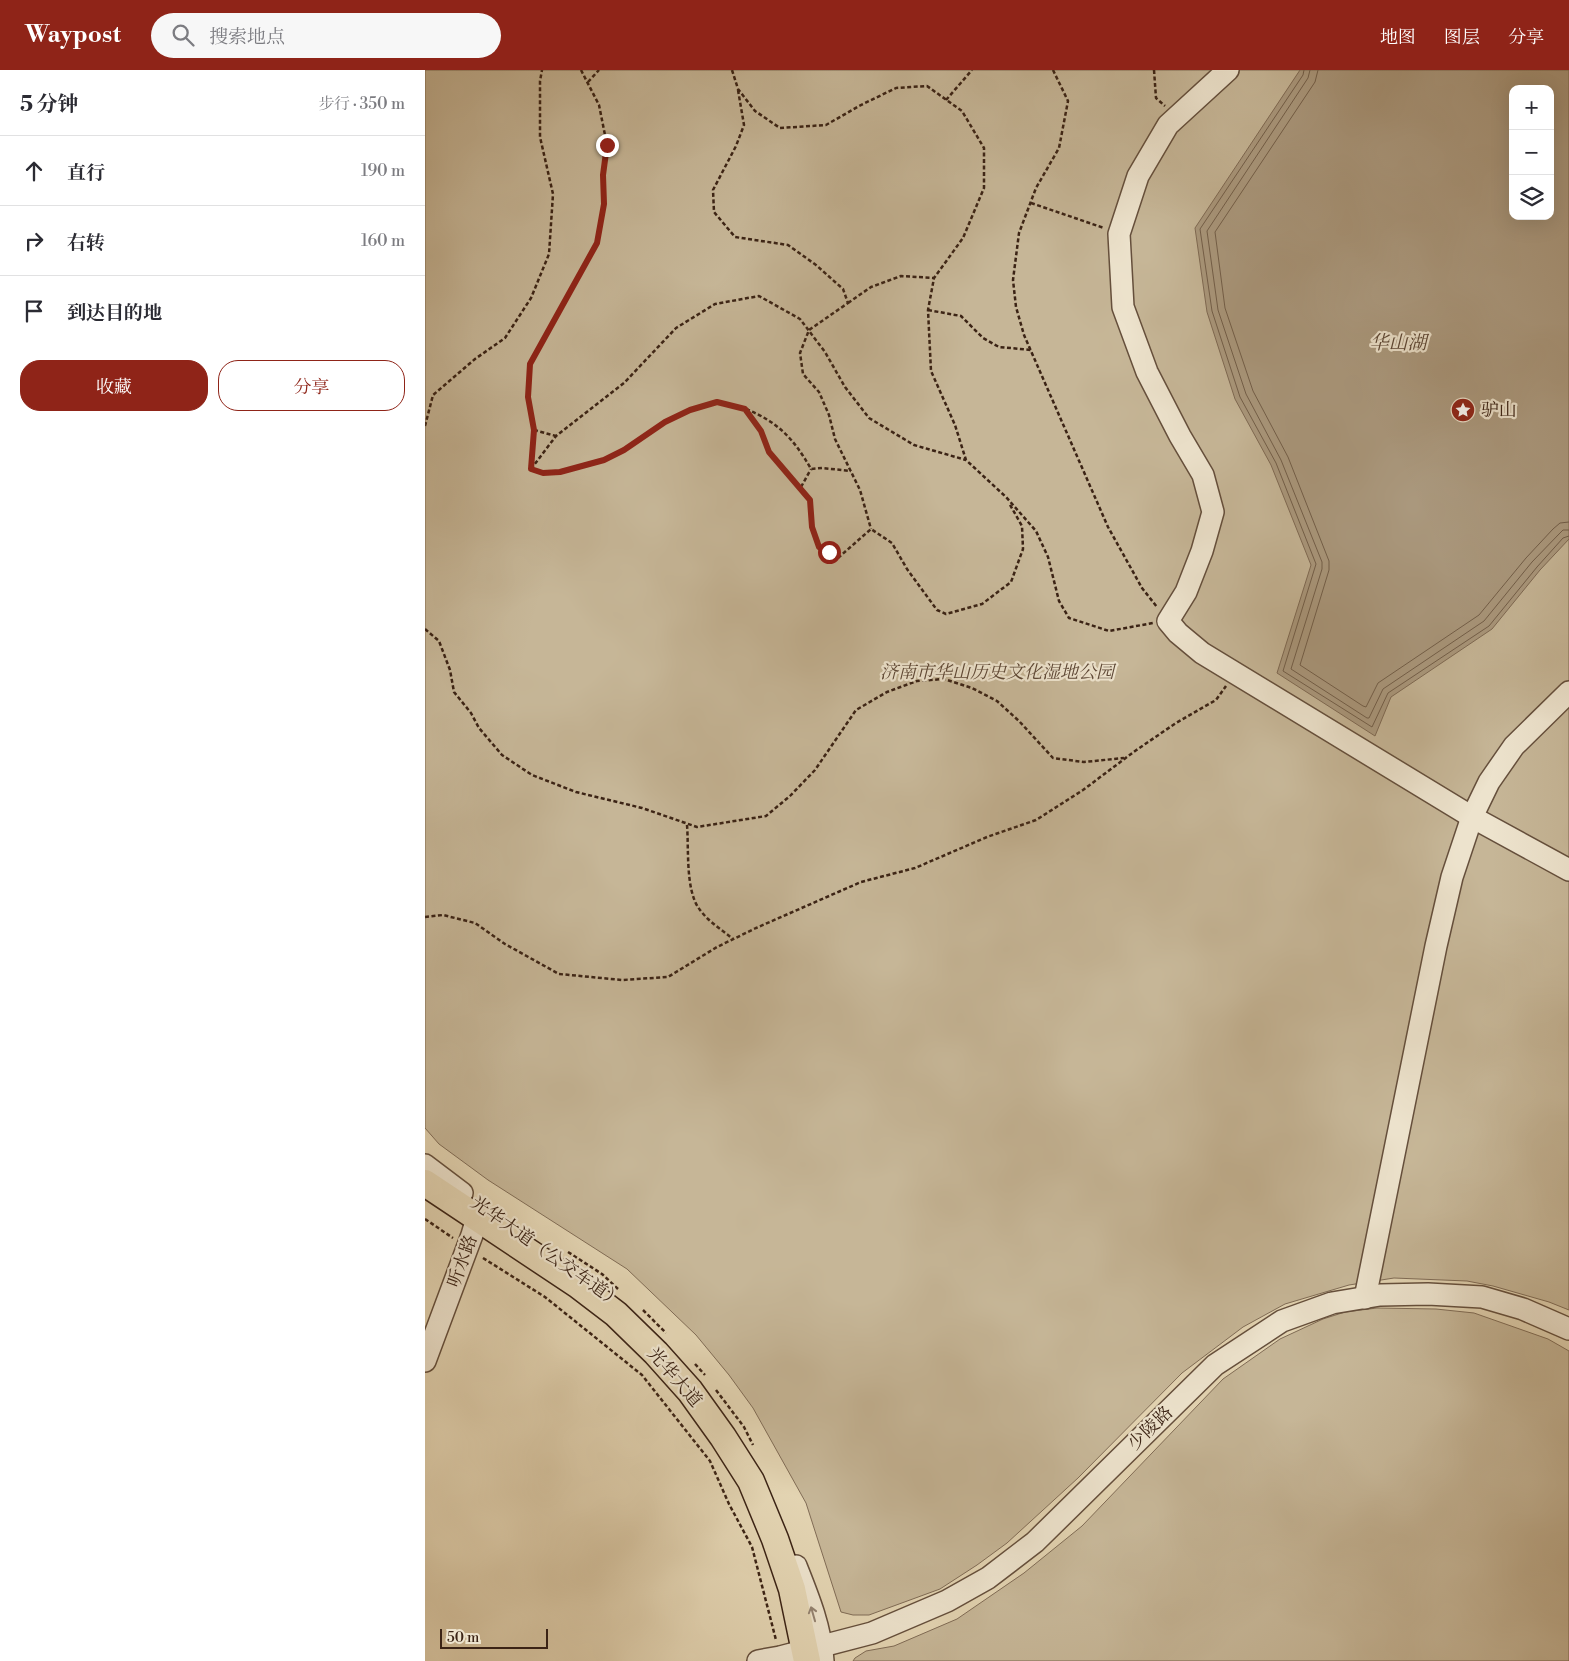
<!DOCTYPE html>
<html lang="zh">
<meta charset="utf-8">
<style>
:root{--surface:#fff;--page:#f7f7f7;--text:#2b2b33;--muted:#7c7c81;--line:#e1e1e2;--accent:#8f2418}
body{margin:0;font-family:"Libre Bodoni","Noto Serif SC",serif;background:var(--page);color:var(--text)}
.controls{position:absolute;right:15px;top:15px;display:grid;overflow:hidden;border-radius:10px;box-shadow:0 5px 20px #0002}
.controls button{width:45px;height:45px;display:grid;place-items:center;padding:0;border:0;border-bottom:1px solid var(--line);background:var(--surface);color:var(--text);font:25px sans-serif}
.scale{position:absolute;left:15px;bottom:12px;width:108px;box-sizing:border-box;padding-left:5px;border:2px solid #3b2315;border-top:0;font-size:14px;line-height:18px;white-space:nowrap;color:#3b2315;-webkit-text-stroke:4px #ede3cd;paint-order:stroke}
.stop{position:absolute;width:15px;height:15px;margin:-11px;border:4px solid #8f2418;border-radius:50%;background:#fff}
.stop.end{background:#8f2418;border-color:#fff;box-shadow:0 1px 5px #0008}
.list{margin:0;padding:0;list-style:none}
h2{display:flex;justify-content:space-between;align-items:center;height:65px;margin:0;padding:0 20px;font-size:21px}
h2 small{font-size:16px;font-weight:400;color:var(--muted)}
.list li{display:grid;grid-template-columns:32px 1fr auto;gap:15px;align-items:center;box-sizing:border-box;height:70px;padding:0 20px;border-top:1px solid var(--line)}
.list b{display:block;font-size:19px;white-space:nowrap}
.list em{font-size:16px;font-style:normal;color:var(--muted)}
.actions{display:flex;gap:10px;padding:15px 20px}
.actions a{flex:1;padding:11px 0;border:1px solid var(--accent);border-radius:20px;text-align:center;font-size:18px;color:var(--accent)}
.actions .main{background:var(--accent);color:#fff}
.icon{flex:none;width:28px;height:28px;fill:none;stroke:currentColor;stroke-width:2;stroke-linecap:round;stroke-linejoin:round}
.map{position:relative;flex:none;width:1144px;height:1591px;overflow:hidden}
header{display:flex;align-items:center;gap:30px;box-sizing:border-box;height:70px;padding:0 25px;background:var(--accent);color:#fff}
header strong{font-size:24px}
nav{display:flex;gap:28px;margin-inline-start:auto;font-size:18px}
.search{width:350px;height:45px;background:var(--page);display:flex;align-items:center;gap:12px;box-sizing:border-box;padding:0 18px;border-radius:28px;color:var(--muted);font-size:19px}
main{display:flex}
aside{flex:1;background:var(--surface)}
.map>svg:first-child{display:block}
</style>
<header>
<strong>Waypost</strong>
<div class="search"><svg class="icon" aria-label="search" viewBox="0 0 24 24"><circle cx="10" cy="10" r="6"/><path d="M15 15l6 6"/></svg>搜索地点</div>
<nav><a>地图</a><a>图层</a><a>分享</a></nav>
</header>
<main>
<aside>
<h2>5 分钟<small>步行 · 350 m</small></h2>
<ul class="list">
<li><svg class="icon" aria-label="ahead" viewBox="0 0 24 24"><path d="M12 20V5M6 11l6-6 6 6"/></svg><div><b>直行</b></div><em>190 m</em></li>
<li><svg class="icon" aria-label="right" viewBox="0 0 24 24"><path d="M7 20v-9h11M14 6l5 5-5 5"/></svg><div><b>右转</b></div><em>160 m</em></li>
<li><svg class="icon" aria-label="arrive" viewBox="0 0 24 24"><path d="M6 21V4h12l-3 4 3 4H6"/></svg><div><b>到达目的地</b></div></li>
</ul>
<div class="actions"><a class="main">收藏</a><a>分享</a></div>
</aside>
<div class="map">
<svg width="1144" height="1591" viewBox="0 0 1144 1591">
<rect width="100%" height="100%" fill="#e3d4b2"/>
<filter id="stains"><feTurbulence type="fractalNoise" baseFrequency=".004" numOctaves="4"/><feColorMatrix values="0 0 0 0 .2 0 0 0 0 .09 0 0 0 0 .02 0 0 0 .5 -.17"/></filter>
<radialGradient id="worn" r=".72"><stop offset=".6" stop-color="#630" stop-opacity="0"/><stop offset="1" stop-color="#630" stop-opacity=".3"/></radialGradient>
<g fill="#c6b697" stroke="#806c56" fill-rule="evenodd">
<path d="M 0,0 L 1144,0 L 1144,1240 L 1124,1232 L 1068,1216 L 1042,1211 L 969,1208 L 924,1215 L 860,1234 L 818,1257 L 757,1303 L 653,1408 L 582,1473 L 552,1495 L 515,1519 L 444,1545 L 428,1545 L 416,1542 L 381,1433 L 328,1338 L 304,1305 L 271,1265 L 202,1199 L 63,1110 L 14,1074 L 0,1058 ZM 1088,19 L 1125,19 L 1125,146 L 1088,146 Z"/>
<polygon points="952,1238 1011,1239 1049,1243 1123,1269 1144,1281 1144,1591 428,1591 430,1588 441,1581 469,1576 532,1549 599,1503 657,1456 798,1309 855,1269 898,1249 920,1242"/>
</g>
<path fill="#aa987d" stroke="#7e6953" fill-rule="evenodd" d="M 875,0 L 1144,0 L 1144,469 L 1115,500 L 1067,559 L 966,627 L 950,666 L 852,603 L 886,495 L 846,395 L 810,329 L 782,242 L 770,158 ZM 1088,19 L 1125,19 L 1125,146 L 1088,146 Z"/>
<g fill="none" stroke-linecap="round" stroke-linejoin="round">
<g stroke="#725e49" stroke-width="1">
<polyline points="879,0 878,5 775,159 787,241 815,327 851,393 891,494 858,601 947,657 963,623 1064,556 1112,497 1138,468 1144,466"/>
<polyline points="885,0 883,8 782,161 793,240 821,324 856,390 897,492 897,499 866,599 942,648 944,648 958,619 1059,551 1107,492 1134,464 1138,460 1144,460"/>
<polyline points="893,0 890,12 790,162 800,238 828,321 863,387 904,491 904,500 875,595 938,636 941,637 953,613 1054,545 1101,488 1128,459 1135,453 1144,452"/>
</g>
<g stroke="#654f3c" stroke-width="24">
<g id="minor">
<polyline points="803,0 743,55 713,106 694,164 698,237 722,302 755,366 778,405 788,442 777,481 761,522 743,551 753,563 777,583 1047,747 1144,800"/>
<polyline points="0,1095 37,1123"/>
<polyline points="940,1228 1011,876 1027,807 1047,747 1064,712 1089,676 1144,622"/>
<polyline points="0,1291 47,1165 52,1148"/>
<path d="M 371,1496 C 383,1526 396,1558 398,1591"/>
<polyline points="333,1591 355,1587 447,1563 522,1531 563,1508 610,1472 790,1295 857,1251 907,1233 955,1225 1003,1224 1057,1227 1098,1239 1144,1259"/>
</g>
</g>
<g stroke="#3b2315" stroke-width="29">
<polyline id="major" points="0,1113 153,1215 191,1244 231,1283 265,1321 298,1367 326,1411 350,1469 367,1519 382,1591"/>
</g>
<g stroke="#3b2315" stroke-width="2.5" stroke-dasharray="4 2.5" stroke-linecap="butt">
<polyline points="156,0 174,35 182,75 178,105 179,134 172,173 105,294 103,327 109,360 106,399 118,403 135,401 179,390 199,379 240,352 265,340 292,331 320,339 336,361 344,382 385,430 387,457 394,477 413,488 446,459 467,473 482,499 512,540 521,544 557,534 586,512 598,479 597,456 584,433"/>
<polyline points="307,0 313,19 330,41 355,58 401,55 434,36 471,18 502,16 537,41 559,78 559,118 538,168 509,208 503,240 506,301 530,355 541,390 581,427 611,461 623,487 634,531 644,548 684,561 728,553"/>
<polyline points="628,0 643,31 634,78 611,118 594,163 588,210 591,237 599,265 683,457 717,518 732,537"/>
<polyline points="729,0 731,28 740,36"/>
<polyline points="163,12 174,0"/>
<polyline points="313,20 319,55 311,76 288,120 289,142 310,167 363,175 391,195 418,219 423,233 384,260 375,283 378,304 394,322 404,345 410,369 435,420 446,459"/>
<polyline points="521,30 547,0"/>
<polyline points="606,133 679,158"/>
<polyline points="423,233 446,217 476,206 509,208"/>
<polyline points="503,240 536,246 558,268 574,277 606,280"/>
<path d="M 321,339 C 353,352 369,369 386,399 L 397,398 L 426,401"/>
<polyline points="0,356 8,325 50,289 80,268 106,228 124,184 128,124 115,67 115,11 117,0"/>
<polyline points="109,360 131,366"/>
<polyline points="106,399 131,366 199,313 251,258 290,234 334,226 375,249 400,282 420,317 444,348 489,375 541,390"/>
<polyline points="376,417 386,399"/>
<polyline points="0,559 14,571 25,600 29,622 46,643 54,658 77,685 107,705 151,722 217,738 272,757 341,746 365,726 390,700 431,640 462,622 492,611 519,609 547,618 572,631 594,651 628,688 659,692 699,688"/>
<path d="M 262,755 C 264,779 260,821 275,840 C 284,852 297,860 308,869"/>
<polyline points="0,847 18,845 50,853 80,874 134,904 197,910 243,907 292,877 331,858 436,812 490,798 562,767 611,750 658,720 710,681 751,653 791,630 801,616"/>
<polyline points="0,1149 28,1168"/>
<polyline points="143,1182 177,1204 193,1219"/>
<polyline points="58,1188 120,1227 217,1305 285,1391 304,1434 327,1477 351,1570"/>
<polyline points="218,1240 241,1263"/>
<polyline points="270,1294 280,1305"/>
<polyline points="291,1320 319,1357 328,1375"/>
</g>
<use href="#minor" stroke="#ede3cd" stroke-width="21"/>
<use href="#major" stroke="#e3d4b2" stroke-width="26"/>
</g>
<defs><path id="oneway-shaft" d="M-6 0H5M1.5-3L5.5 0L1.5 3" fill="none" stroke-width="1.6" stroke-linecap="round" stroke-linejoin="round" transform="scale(1.25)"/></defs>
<use stroke="#948371" href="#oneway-shaft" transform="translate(388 1544) rotate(-106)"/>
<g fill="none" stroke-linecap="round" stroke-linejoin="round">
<polyline stroke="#8f2418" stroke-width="6" points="182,75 178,105 179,134 172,173 105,294 103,327 109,360 106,399 118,403 135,402 179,390 199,380 240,352 265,340 292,332 320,339 336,361 344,382 385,430 387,457 394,477 404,482"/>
</g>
<defs>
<g id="sight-disc" transform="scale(1.25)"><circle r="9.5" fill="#8f2418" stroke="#ede3cd"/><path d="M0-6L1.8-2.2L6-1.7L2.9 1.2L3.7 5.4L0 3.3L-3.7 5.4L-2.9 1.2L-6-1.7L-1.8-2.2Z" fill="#fff"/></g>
</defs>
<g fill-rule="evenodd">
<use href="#sight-disc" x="1038" y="340"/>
</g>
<g text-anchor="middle" stroke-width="4.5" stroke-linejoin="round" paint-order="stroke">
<g font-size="18" fill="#3b2315" stroke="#ede3cd" text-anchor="start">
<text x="1056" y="346">驴山</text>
</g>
<g font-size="18" font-style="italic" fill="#5e4836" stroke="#ede3cd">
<text x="572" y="608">济南市华山历史文化湿地公园</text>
</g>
<g font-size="18" fill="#3b2315" stroke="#ede3cd">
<text transform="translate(122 1182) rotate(35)" y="6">光华大道（公交车道）</text>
<text transform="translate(37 1191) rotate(-70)" y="6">听水路</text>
<text transform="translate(250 1307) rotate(49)" y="6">光华大道</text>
<text transform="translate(725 1358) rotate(-44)" y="6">少陵路</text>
</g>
<g font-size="19" font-style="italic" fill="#5c4634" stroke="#ede3cd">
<text x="973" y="279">华山湖</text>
</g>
</g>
<rect width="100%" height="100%" filter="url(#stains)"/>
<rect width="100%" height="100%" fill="url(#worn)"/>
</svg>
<div class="controls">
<button>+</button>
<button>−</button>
<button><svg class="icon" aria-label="layers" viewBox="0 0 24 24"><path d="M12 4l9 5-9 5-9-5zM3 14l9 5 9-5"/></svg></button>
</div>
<div class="scale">50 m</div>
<div class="stop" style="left:404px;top:482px"></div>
<div class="stop end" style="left:182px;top:75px"></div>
</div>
</main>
